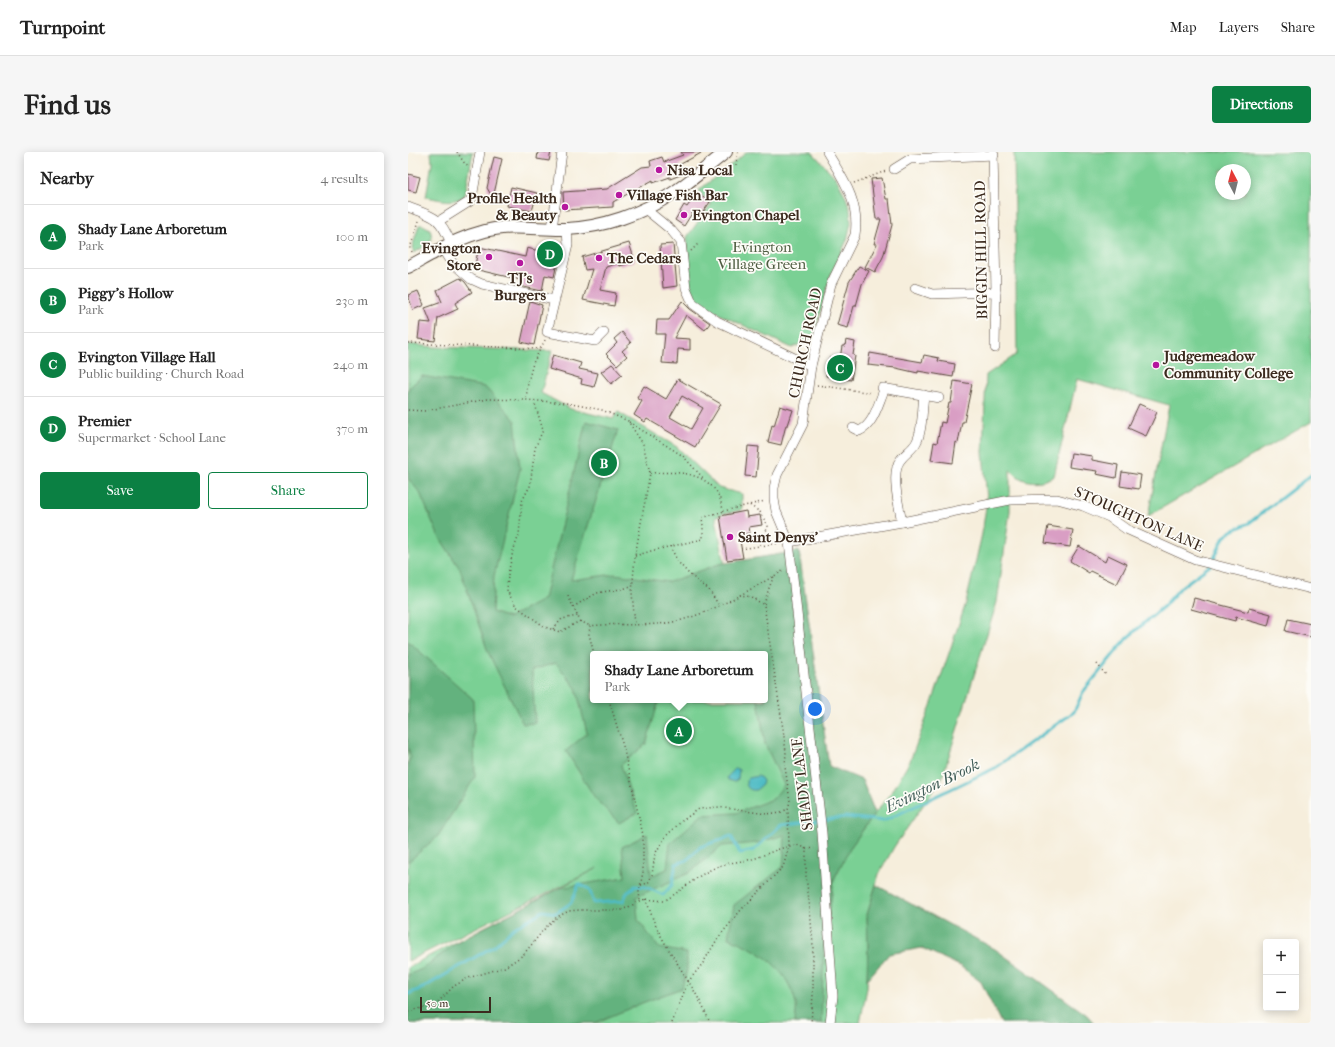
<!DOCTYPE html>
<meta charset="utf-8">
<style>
:root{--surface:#fff;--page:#f6f6f6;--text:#222;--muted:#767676;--line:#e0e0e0;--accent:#0b8043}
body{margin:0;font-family:"IM FELL French Canon",serif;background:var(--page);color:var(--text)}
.controls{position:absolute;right:12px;bottom:12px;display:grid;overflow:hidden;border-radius:4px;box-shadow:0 2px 10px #0003}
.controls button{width:36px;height:36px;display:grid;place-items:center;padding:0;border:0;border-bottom:1px solid var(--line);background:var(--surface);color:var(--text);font:20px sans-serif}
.compass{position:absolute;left:807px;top:12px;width:36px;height:36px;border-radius:50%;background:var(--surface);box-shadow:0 2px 10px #0003;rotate:353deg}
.scale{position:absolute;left:12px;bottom:10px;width:71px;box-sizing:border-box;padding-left:4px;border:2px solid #3b2a1e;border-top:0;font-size:11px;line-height:14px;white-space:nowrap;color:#3b2a1e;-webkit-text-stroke:3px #fdfcf7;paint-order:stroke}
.you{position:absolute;left:407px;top:557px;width:14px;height:14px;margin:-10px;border:3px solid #fff;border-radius:50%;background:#1a73e8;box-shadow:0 0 0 6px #1a73e833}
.badge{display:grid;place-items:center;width:26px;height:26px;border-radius:50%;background:var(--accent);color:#fff;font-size:13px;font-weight:700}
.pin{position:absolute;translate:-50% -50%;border:2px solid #fff;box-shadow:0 1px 4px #0006}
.popup{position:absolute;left:182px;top:499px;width:178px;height:52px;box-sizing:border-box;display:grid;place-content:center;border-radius:4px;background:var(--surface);filter:drop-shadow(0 1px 3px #0005);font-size:13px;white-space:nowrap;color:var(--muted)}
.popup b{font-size:15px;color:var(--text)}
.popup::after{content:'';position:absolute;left:50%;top:100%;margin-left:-8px;border:8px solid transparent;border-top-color:var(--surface)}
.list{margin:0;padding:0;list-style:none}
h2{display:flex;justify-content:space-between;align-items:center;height:52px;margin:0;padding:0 16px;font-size:17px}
h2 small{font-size:13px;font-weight:400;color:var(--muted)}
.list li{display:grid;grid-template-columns:26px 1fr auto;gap:12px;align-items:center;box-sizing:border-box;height:64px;padding:0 16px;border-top:1px solid var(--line)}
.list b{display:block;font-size:15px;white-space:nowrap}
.list p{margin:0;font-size:13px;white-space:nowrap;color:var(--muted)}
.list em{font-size:13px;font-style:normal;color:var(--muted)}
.actions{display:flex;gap:8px;padding:12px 16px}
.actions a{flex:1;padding:9px 0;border:1px solid var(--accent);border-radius:4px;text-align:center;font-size:14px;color:var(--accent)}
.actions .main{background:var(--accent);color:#fff}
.map{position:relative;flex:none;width:903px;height:871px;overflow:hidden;border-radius:4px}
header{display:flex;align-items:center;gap:24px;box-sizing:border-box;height:56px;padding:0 20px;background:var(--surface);border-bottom:1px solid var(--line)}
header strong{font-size:19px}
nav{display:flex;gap:22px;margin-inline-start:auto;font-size:14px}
.intro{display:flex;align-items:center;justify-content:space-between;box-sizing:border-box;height:96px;padding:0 24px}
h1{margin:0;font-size:28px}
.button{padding:10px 18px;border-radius:4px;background:var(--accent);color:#fff;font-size:14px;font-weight:700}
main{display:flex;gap:24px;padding:0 24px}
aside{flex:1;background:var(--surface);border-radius:4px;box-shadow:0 2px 10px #0003}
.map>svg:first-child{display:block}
</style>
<header>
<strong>Turnpoint</strong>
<nav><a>Map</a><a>Layers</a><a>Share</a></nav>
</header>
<div class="intro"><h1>Find us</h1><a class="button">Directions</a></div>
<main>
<aside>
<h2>Nearby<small>4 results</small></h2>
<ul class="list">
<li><span class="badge">A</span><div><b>Shady Lane Arboretum</b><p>Park</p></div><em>100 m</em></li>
<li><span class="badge">B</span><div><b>Piggy's Hollow</b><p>Park</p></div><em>230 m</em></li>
<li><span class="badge">C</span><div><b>Evington Village Hall</b><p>Public building · Church Road</p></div><em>240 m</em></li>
<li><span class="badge">D</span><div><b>Premier</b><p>Supermarket · School Lane</p></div><em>370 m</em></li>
</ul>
<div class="actions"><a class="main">Save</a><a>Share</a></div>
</aside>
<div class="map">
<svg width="903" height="871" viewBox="0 0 903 871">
<rect width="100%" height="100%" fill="#fdfcf7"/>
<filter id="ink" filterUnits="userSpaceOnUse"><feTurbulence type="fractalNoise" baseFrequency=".025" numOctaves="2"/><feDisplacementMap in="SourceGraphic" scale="8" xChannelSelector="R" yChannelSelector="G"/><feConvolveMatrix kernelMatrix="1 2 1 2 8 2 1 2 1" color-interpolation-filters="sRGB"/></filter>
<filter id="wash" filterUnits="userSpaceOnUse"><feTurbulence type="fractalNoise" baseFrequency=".012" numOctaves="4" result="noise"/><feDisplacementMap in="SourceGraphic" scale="16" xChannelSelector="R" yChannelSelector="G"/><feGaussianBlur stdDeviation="0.9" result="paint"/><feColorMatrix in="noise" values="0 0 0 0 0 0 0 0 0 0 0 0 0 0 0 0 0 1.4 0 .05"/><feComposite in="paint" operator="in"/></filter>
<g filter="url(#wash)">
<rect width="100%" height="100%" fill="#f6eedc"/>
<g fill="#7ad094" stroke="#5a7d59" fill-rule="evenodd">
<path d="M 23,0 L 65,0 L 57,43 C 46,53 31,47 18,45 L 24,11 Z"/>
<polygon points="339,0 404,0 428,26 437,43 442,57 443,71 439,88 422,125 405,186 384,196 313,163 293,152 286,144 282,136 279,85 303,52 297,48 291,38"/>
<path d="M 606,0 L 903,0 L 903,270 L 740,364 L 761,253 L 669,227 L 646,324 C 636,330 623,332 612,326 C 608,323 605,320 602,318 L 602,359 L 589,450 L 534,626 L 486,695 L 471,722 L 459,763 L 460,793 L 459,836 L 452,871 L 0,871 L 0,815 L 190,716 L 0,809 L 0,192 L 26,195 L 144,199 L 133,241 L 163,257 L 205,267 L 210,260 L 269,295 L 311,336 L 334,342 L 334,358 L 314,362 L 308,365 L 308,367 L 321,434 L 353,426 L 416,794 L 426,727 L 442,696 L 467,661 L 485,638 L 502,609 L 524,551 L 558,451 L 574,382 L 579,348 L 575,300 L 578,223 L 609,202 ZM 813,18 L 837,18 L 837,42 L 813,42 ZM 185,502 L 357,502 L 357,548 L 185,548 Z"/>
<polygon points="11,73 15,73 22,77 24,86 19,93 6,101 4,96"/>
</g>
<g fill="#63b27e" stroke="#4f6e4e">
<path d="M 14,224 L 77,235 L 107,268 L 112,317 L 86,424 L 84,460 L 101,466 L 136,447 L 178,269 L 210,278 L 163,428 L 207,422 L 261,430 L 311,412 L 391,399 L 421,614 L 454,628 L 467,661 L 442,696 L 426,727 L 416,796 L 413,871 L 387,871 C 387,865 389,858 388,852 C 380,817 353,798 320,786 L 326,753 L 375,715 L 377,683 L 349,691 L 314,694 L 281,721 L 228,745 L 230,768 L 251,796 L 279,801 L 279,818 L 274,836 L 234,851 L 187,871 L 0,871 L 0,823 L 14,817 L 52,788 L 152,736 L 217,725 L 214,695 L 239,682 L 243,724 L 259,717 L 262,691 L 294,663 L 328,661 L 365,647 L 376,633 L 357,592 L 350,548 L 357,548 L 357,502 L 185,502 L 185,548 L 251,548 L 238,592 L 213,613 L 229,661 L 211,671 L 187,646 L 158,599 L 179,581 L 168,536 L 148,511 L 124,518 L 127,571 L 115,572 L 80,500 L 52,417 L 30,383 L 12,341 L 0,326 L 0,237 Z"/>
<polygon points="0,489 65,547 67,625 30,684 0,710 0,610 3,606 0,595"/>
<polygon points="468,733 587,797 679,863 686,871 593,871 573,830 552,814 514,796 481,802 459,828 460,793 459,763"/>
</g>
<g fill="#4dbbc5" stroke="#447272">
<polygon points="328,616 331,618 330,627 326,630 320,628 319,625"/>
<path d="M 350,624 L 353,626 L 355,629 L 354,633 L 348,638 C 341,639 338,635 338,629 L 341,626 Z"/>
</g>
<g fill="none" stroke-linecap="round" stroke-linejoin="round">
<polyline stroke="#4dbbc5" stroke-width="3" points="0,842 15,836 86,794 106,776 135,759 148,761 163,751 171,732 181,737 186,751 215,749 219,741 227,734 238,735 255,743 264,733 268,712 279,708 292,695 323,684 332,701 346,698 373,673 438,665 476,669 587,616 666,560 675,540 719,486 756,454 773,435 803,413 816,385 824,379 841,371 903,323"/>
</g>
<g id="blocks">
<g fill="#d99ec4" fill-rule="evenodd">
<polygon points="130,0 143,0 141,9 129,7"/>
<polygon points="273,0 295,0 271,13 275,22 262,27 262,25 245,31 245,28 205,50 205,55 156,58 155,40 199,37 234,15 243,14 242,9 254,5 256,10 275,3"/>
<polygon points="86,5 94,7 85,46 79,36"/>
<polygon points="0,22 12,25 8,40 0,38"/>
<polygon points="474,26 478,47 481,47 484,73 475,105 467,120 457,115 469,92 466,92 473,67 468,67 463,27"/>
<polygon points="103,35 129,41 124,59 99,54"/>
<polygon points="289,41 302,50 293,63 286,58 276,74 267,68 276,53 279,55"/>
<polygon points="221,91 227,109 212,114 211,111 198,115 192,138 208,141 206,154 175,148 184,117 177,118 174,105"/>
<polygon points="265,92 269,134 255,136 252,93"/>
<polygon points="137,93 152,96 146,125 137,123 134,139 111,134 113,128 66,117 71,95 117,105 119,96 135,100"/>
<polygon points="451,114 461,119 454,132 448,154 446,154 440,176 429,173 441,130"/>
<polygon points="52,126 57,130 64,140 47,151 50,157 30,166 27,189 10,187 12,170 23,171 17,156 34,150 29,138"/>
<polygon points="10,139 16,153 5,158 0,143"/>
<polygon points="122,149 134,153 126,193 113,190"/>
<polygon points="274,149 282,157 302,171 297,178 278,163 266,186 282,187 282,198 270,197 269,212 254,211 257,182 248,182 249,168 261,168"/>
<polygon points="214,180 223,191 214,199 219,204 209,213 198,202 209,191 206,187"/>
<polygon points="438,188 447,190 445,203 447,204 443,228 418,224 421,206 432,207 434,194 437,194"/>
<polygon points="462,201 514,210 516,203 531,206 530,209 547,212 545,225 510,219 510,221 488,216 460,213"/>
<polygon points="145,203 173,211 171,217 190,221 186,235 173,232 174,227 141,217"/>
<polygon points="204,212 214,223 203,232 193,220"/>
<path d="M 270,227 L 313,252 L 287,295 L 239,267 L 237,270 L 226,263 L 234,249 L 229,246 L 236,234 L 258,247 ZM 274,244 L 295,256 L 283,277 L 262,265 Z"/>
<polygon points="546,229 564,232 556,270 554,270 550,291 548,290 545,311 523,308 526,290 529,291 533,270 537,271 541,251 543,251"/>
<polygon points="731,252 749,260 738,284 720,276"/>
<polygon points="372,254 385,258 380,273 378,273 373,293 360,290 364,273 366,274"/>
<polygon points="340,294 351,295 348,325 337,324"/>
<polygon points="663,301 684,304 684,308 710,313 708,326 688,322 689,319 661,315"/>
<polygon points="714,320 733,323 731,337 712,334"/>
<polygon points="338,359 339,365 352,363 354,373 341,375 342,381 331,383 335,406 319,408 312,364"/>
<polygon points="640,374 665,378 662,395 637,391"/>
<polygon points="671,394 697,410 700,403 719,412 709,432 682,419 681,421 662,409"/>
<polygon points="786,446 840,460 841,456 863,462 860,474 828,465 827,469 783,457"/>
<polygon points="880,467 903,472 903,485 877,479"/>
</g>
</g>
</g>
<g filter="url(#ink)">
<use href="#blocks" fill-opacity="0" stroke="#57473a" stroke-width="1"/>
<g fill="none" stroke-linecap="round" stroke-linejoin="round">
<g stroke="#57473a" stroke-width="10">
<g id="minor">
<path d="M 419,0 C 435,27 452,50 447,83 L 423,132 L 403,214 L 395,272 L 369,323 L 366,336 L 366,347 L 368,359 L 381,390 L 414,681 L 425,844 L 422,871"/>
<polyline points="585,0 588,140 587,196"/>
<polyline points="486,17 502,7 586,3"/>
<path d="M 0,55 C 27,65 31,64 43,91"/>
<polyline points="236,56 263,78 273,90 278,136 285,152 309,169 403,214"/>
<polyline points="31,69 61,50 64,46 72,0"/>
<polyline points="144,77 154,0"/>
<polyline points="159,77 160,93 139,180 187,189 196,180"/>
<polyline points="34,96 40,106 48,114 63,127 74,132 146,148"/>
<polyline points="507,136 524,142 588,140"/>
<polyline points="474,236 531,246"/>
<path d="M 445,276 L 451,279 C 466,273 470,251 477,236"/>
<path d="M 494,370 C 491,355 485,330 489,315 C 491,304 505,299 509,289 C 515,277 514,257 516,243"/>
<polyline points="381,390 494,370 602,348 649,347 675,354 701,365 718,377 787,408 903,437"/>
</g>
</g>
<g stroke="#57473a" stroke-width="14">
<path id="major" d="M 0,115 C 8,111 16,106 24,102 C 40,92 58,84 77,79 C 104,72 132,78 159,77 C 195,75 234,62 265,41 C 283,29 300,14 318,0"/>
</g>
<g stroke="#57473a" stroke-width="1.5" stroke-dasharray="1 3" stroke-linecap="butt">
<polyline points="49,0 57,12 60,13"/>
<polyline points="328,13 330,0"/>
<polyline points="446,31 478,19"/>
<polyline points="283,99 291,91"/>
<polyline points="4,100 2,96 11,69"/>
<polyline points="137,188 125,211 120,230 118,248 158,251 194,258 220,269 235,292 242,321 227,404 224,441 227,472"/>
<polyline points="0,191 132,197"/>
<polyline points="409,233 464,241"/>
<polyline points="126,249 135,278 127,296 122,334 114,349 111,383 105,399 100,422 99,439 108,454 137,475 152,480 172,469"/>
<polyline points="0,258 16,259 80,247 117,248"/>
<polyline points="221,270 275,304 296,327"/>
<path d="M 242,321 C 265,320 292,318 308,339 C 312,344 313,353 316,359 L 357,349"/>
<polyline points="262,394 270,410 281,422 301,438 310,452"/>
<polyline points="352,394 372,391"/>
<polyline points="333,397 352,394 360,374 352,360 340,352"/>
<polyline points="227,404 243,399 295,387 295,374 294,366 316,359"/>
<polyline points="160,444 172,469 182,474"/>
<polyline points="356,452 361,436 366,424"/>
<polyline points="165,455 189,441 224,435"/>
<polyline points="145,477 154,467 170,464"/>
<path d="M 186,502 L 181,482 L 182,474 C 204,471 226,474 249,472 C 291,470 339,439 375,419"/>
<polyline points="689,512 698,523"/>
<polyline points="201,548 215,594 235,683 235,720 231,740 232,748"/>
<polyline points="398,697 406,696"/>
<polyline points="233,733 240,731 244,723 247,702 257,685 275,668 291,657 309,655 359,662 373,660 380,657 382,649 377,615 378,600 375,577 356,453 343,445 332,443"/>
<path d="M 237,747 C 241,754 243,762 246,770 C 262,805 288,835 302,871"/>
<path d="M 0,860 L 28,852 L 46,834 L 60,826 L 97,815 L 115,803 L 138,775 L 149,765 L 161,759 L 171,758 L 214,758 L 237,747 L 256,749 C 275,738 290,722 311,714 C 324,709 340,710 353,704 C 366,699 374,695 388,693 L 392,694 L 398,697 L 398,724 L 402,757 L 405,794 L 405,843 L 403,871"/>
<polyline points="264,871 280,830 295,811 310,786 333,758 375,715 381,695 380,658"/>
</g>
<use href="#minor" stroke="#fff" stroke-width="9"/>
<use href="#major" stroke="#fff" stroke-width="12"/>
</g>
</g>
<g fill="#b5179e" stroke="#fdfcf7" stroke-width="1.5">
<circle cx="251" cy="18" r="4"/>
<circle cx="211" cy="43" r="4"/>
<circle cx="157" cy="55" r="4"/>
<circle cx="276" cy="63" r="4"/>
<circle cx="81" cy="105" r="4"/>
<circle cx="191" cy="106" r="4"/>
<circle cx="112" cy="111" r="4"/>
<circle cx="748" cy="213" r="4"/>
<circle cx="322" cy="385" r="4"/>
</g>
<g text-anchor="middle" stroke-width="3.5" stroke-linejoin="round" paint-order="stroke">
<g font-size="15" font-weight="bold" fill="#3b2a1e" stroke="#fdfcf7" text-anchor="start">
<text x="259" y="23">Nisa Local</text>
<text x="219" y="48">Village Fish Bar</text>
<text x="149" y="51" text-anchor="end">Profile Health<tspan x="149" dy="17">&amp; Beauty</tspan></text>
<text x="284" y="68">Evington Chapel</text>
<text x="73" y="101" text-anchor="end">Evington<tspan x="73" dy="17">Store</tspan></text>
<text x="199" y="111">The Cedars</text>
<text x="112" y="131" text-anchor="middle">TJ's<tspan x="112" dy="17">Burgers</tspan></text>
<text x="756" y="209">Judgemeadow<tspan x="756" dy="17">Community College</tspan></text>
<text x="330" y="390">Saint Denys'</text>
</g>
<g font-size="15" fill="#4e5c41" stroke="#fdfcf7">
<text x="354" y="100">Evington<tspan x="354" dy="17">Village Green</tspan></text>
</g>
<g font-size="15" fill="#3b2a1e" stroke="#fdfcf7">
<text transform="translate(573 98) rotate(-91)" y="5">BIGGIN HILL ROAD</text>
<text transform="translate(397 191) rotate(-78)" y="5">CHURCH ROAD</text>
<text transform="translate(731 367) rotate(24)" y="5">STOUGHTON LANE</text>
<text transform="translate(394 632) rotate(-97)" y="5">SHADY LANE</text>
</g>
<g font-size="16" font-style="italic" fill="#415d58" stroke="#fdfcf7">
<text transform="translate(524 633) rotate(-26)" y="6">Evington Brook</text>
</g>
</g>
</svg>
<div class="controls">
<button>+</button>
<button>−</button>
</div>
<svg class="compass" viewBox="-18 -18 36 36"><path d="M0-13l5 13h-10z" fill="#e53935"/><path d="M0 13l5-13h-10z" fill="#767676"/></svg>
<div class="scale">50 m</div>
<div class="you"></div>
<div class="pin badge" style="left:271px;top:579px">A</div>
<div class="popup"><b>Shady Lane Arboretum</b>Park</div>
<div class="pin badge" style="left:196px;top:311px">B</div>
<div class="pin badge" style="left:432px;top:216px">C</div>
<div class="pin badge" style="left:142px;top:102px">D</div>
</div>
</main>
